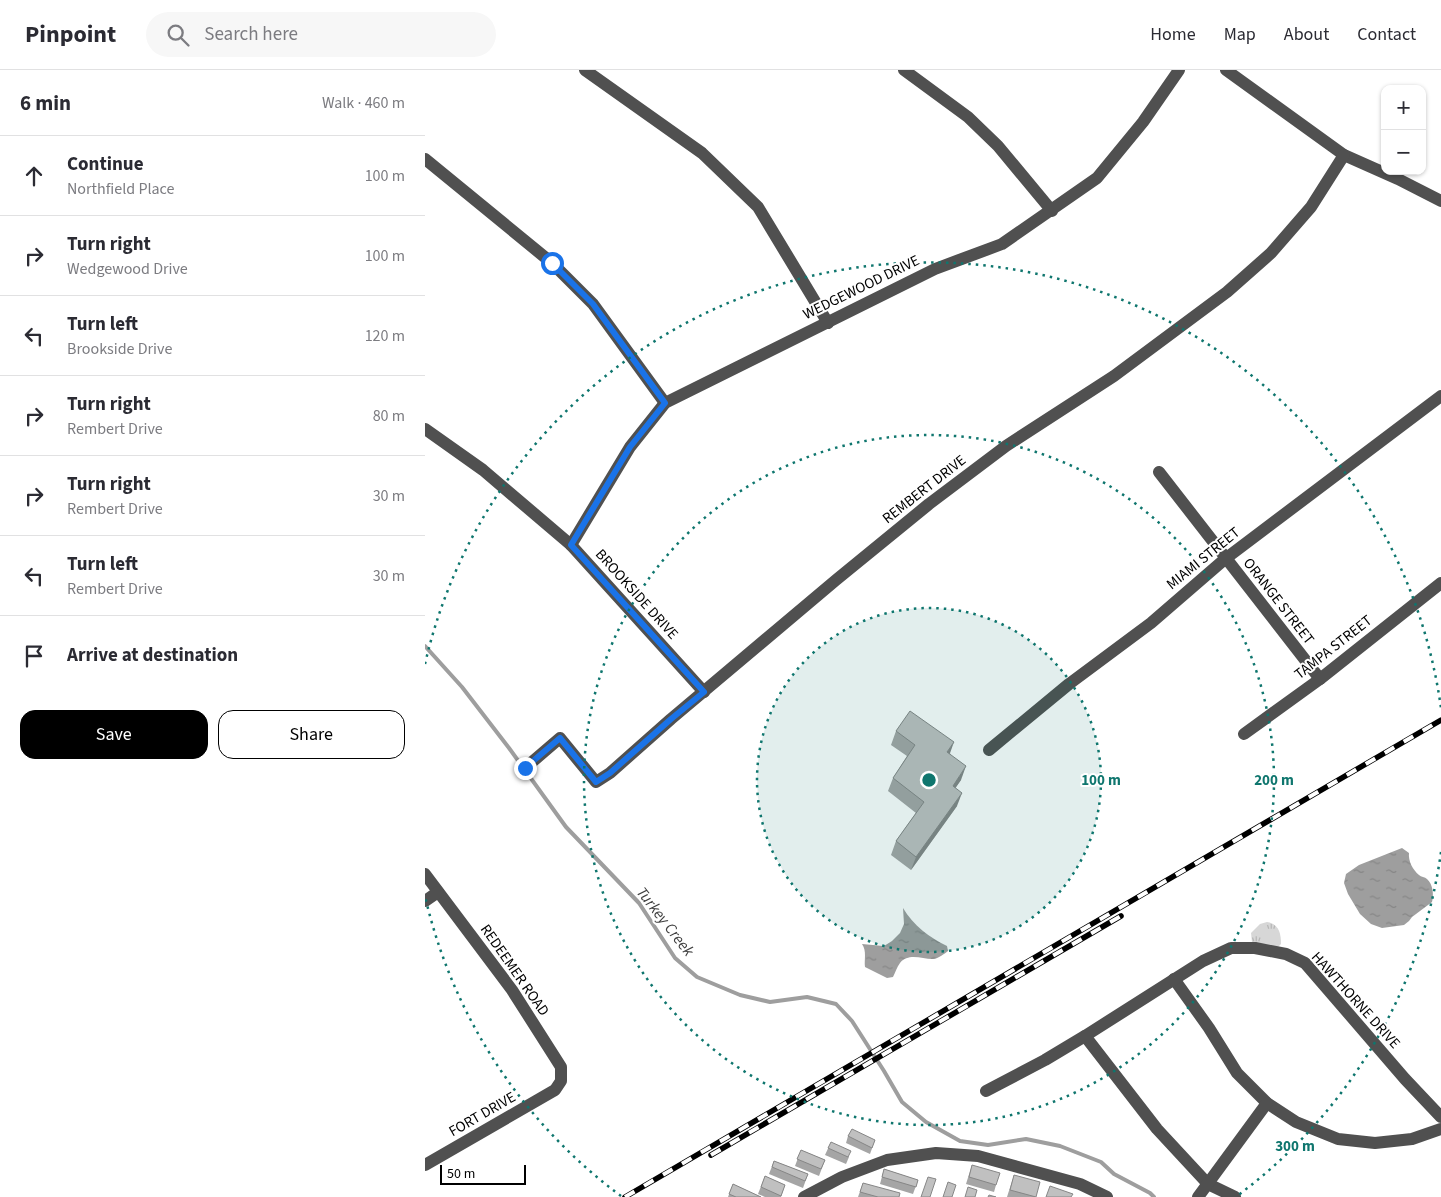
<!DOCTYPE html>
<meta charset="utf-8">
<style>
:root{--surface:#fff;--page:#f7f7f7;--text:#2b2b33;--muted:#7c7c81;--line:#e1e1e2;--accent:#000}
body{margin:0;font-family:"Source Sans 3",sans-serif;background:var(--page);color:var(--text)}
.controls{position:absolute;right:15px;top:15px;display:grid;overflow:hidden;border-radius:10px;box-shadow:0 1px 4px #0004}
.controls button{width:45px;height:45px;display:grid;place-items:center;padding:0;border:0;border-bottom:1px solid var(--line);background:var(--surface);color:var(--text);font:25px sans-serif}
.scale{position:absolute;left:15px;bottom:12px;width:86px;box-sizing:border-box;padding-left:5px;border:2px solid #000;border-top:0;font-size:14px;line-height:18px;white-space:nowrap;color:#000;-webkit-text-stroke:4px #fff;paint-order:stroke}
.stop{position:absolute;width:15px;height:15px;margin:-11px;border:4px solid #1a73e8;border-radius:50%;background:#fff}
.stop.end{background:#1a73e8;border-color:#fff;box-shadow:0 1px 5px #0008}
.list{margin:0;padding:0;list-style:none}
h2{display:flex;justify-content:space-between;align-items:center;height:65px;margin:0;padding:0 20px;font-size:21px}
h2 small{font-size:16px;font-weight:400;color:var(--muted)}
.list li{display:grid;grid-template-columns:32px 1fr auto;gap:15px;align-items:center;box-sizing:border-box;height:80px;padding:0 20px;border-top:1px solid var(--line)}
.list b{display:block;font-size:19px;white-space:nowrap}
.list p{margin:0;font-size:16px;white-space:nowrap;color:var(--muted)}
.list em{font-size:16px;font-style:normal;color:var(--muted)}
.actions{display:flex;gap:10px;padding:15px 20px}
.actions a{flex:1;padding:11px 0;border:1px solid var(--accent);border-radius:15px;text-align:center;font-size:18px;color:var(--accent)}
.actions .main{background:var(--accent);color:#fff}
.icon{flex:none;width:28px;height:28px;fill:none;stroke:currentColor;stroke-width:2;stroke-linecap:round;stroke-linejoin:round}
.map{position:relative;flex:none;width:1016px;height:1127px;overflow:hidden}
header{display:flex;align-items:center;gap:30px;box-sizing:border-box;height:70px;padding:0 25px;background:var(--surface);border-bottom:1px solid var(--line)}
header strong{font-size:24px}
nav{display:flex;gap:28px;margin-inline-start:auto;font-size:18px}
.search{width:350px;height:45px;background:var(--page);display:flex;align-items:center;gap:12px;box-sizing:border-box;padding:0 18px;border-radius:28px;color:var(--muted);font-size:19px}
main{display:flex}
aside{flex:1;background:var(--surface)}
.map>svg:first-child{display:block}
</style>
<header>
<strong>Pinpoint</strong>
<div class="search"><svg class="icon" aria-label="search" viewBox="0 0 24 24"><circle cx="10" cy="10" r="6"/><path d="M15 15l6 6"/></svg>Search here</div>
<nav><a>Home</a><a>Map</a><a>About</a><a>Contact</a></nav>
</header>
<main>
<aside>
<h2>6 min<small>Walk · 460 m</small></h2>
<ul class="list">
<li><svg class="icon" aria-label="ahead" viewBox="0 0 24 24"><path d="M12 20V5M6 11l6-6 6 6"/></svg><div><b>Continue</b><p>Northfield Place</p></div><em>100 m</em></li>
<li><svg class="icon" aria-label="right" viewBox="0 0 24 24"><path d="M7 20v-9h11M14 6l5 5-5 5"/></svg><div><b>Turn right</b><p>Wedgewood Drive</p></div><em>100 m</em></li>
<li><svg class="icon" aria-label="left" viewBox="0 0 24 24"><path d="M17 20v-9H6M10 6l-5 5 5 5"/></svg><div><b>Turn left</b><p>Brookside Drive</p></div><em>120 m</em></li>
<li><svg class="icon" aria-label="right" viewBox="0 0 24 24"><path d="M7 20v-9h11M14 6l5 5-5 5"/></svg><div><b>Turn right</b><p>Rembert Drive</p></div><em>80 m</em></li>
<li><svg class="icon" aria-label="right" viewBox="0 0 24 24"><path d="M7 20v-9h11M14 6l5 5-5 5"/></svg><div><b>Turn right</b><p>Rembert Drive</p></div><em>30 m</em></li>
<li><svg class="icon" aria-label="left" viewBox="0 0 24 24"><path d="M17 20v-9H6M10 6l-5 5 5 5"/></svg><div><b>Turn left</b><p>Rembert Drive</p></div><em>30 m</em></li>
<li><svg class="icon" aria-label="arrive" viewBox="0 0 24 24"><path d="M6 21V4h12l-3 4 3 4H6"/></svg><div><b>Arrive at destination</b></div></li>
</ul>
<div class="actions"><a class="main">Save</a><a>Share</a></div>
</aside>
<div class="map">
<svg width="1016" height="1127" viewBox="0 0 1016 1127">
<defs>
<pattern id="grass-tufts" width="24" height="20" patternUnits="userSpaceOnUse" patternTransform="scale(1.25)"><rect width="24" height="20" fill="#d7d7d7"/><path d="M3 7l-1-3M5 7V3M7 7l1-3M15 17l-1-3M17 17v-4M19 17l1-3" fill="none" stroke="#b7b7b7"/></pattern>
<pattern id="water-ripples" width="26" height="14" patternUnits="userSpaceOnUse" patternTransform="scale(1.25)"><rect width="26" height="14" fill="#9e9e9e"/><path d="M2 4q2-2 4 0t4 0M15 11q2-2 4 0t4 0" fill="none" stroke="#868686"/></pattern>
</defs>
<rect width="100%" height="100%" fill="#fff"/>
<path fill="url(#grass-tufts)" d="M 842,852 C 854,854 856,863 856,874 L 853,877 L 827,872 L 826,863 L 835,854 Z"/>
<g fill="url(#water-ripples)">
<path d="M 977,778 L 984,783 C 983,791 988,800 994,805 C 996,807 1000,807 1002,809 C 1008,814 1009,825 1007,832 L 987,847 L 984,851 L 979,855 L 957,858 L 946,854 L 935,844 L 923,824 L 919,813 L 921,804 L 934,795 Z"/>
<path d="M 478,838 C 488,855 505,868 522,876 L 523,881 C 519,884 514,888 509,889 C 499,890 484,882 475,893 C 472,897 470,903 468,907 L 462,908 L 440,897 C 439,890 442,881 437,874 L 459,876 L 467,871 L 475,863 L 479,854 Z"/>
</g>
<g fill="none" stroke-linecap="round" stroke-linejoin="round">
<polyline stroke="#9e9e9e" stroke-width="4" points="0,576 37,617 84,678 141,757 214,833 250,888 272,907 315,925 345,932 382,927 411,934 427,951 459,1001 477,1032 501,1052 535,1071 563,1075 601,1069 635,1076 676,1092 689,1104 725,1123 729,1127"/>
<g stroke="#505050" stroke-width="12">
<polyline points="160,0 277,83 333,137 403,253"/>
<polyline points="479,0 543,47 573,76 627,141"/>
<polyline points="801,0 919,85 973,109 1016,131"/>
<polyline points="0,89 127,193 168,234 240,333"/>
<polyline points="0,359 58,400 146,475 279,622"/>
<polyline points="734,402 895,609"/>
<polyline points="146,475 205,377 240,333 510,199 577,174 672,108 718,52 754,0"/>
<polyline points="819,664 895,609 1016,513"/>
<polyline points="564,680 644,614 726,553 800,489 1016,326"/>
<polyline points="100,698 135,668 171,712 185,703 246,649 411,510 504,434 581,376 689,306 802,222 846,183 886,137 919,85"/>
<polyline points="0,804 87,920 136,997 136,1011 130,1020 0,1095"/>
<polyline points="0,831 13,822"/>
<polyline points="749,909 784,958 812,1003 842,1033 871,1052 913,1069 950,1073 987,1069 1016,1059"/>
<polyline points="660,966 732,1059 783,1114 810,1127"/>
<polyline points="561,1021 620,990 660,966 778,891 806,878 830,878 861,884 880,893 980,1009 1016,1047"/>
<polyline points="379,1127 417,1107 462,1090 511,1083 553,1086 655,1114 682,1127"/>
<polyline points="773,1127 842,1033"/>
</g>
<g stroke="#000" stroke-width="5.5">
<g id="rail">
<polyline points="286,1085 696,846"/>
<polyline points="200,1127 1016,650"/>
</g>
</g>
<use href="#rail" stroke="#fff" stroke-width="4" stroke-dasharray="11" stroke-linecap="butt"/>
</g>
<g fill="#a5a5a5">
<polygon points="471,661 525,683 536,710 530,718 532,736 486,800 466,785 471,771 491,743 463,721 468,708 482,686 466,675"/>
<polygon points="423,1066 450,1070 445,1084 421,1073"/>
<polygon points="406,1072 424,1087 421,1094 400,1085"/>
<polygon points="376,1080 400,1090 394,1106 370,1096"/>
<polygon points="349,1091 383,1104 378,1118 344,1104"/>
<polygon points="547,1095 571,1115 569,1122 541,1114"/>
<polygon points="459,1099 493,1110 488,1124 455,1114"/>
<polygon points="589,1105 611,1127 582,1127"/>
<polygon points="340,1106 360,1115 356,1127 340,1127 333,1124"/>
<polygon points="438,1113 474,1127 433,1127"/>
<polygon points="308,1114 336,1127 303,1127"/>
</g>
<g fill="#868686">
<polygon points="529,672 524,686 522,682"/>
<polygon points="541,696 536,710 523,729 528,716"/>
<polygon points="537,723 532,736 486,800 491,787"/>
</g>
<g fill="#c0c0c0" stroke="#868686">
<polygon points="485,641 529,672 522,682 541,696 528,716 537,723 491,787 471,771 499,732 468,708 490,675 471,661"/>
<polygon points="427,1059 450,1070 447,1078 423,1066"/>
<polygon points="406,1072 426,1081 423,1087 403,1078"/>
<polygon points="376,1080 400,1090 396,1099 372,1089"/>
<polygon points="349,1091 383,1104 380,1111 347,1097"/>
<polygon points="547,1095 575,1103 571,1115 544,1107"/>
<polygon points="459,1099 493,1110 491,1117 457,1107"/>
<polygon points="589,1105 615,1112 611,1127 585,1120"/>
<polygon points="340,1106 360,1115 356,1126 336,1117"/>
<polygon points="503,1107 511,1109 505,1127 496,1127"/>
<polygon points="523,1112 531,1115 527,1127 518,1127"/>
<polygon points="438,1113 475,1123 474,1127 453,1127 435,1122"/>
<polygon points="308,1114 336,1127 311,1127 304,1124"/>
<polygon points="625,1116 648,1124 646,1127 621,1127"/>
<polygon points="543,1117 552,1120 550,1127 540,1127"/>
<polygon points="564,1125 571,1127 563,1127"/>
</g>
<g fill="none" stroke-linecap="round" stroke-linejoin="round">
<polyline stroke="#1a73e8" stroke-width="6" points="100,698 135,668 171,712 185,703 246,649 279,622 146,475 205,377 240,333 168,234 127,193"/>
</g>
<circle cx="504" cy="710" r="172" fill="#0f766e" fill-opacity=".12"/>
<g fill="none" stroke="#0f766e" stroke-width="2.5" stroke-dasharray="2.5 5">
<circle cx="504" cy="710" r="172"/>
<circle cx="504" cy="710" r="345"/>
<path d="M1016 782A517 517 0 0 1 812 1126M196 1126A517 517 0 0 1 0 826M0 594A517 517 0 0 1 1016 638"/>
</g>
<g text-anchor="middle" stroke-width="4" stroke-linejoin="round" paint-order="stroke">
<g font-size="15" fill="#000" stroke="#fff">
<text transform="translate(436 217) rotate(-26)" y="5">WEDGEWOOD DRIVE</text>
<text transform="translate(499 419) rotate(-38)" y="5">REMBERT DRIVE</text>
<text transform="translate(778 488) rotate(-39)" y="5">MIAMI STREET</text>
<text transform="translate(212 524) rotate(48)" y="5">BROOKSIDE DRIVE</text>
<text transform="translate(854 531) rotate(52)" y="5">ORANGE STREET</text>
<text transform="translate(908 577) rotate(-38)" y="5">TAMPA STREET</text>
<text transform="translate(90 900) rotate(55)" y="5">REDEEMER ROAD</text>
<text transform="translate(931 930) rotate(48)" y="5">HAWTHORNE DRIVE</text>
<text transform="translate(57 1044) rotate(-30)" y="5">FORT DRIVE</text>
</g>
<g font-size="16" font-style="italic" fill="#3f3f3f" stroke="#fff">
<text transform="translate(241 851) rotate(52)" y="6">Turkey Creek</text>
</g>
</g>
<circle cx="504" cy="710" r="8" fill="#0f766e" stroke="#fff" stroke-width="2.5"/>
<g font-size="15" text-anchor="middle" font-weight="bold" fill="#0f766e" stroke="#fff" stroke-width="4" stroke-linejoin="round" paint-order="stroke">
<text x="676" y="715">100 m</text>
<text x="849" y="715">200 m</text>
<text x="870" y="1081">300 m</text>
</g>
</svg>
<div class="controls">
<button>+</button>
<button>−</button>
</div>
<div class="scale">50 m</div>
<div class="stop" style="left:127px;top:193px"></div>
<div class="stop end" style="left:100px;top:698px"></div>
</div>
</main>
